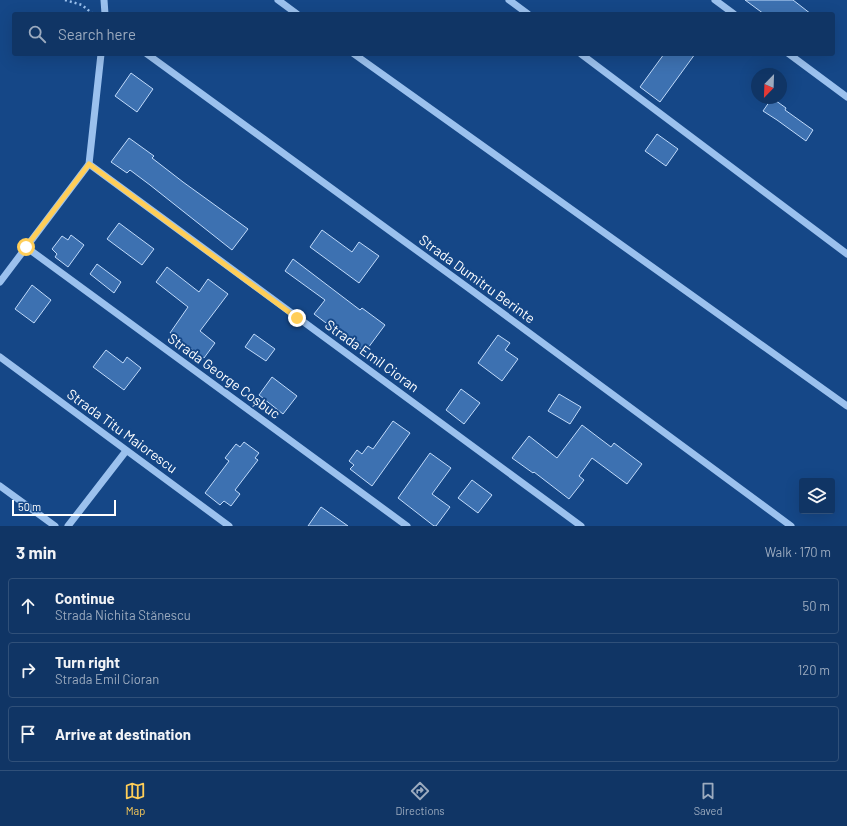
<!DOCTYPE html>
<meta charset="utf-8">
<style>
:root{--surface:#103565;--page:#193d6b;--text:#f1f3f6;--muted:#9cabbf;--line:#305079;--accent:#ffce58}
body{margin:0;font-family:Barlow,sans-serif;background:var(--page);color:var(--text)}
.controls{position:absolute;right:12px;bottom:12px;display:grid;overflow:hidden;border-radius:4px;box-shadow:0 4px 16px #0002}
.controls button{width:36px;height:36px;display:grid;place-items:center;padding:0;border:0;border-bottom:1px solid var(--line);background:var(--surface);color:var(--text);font:20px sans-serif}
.compass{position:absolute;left:751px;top:68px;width:36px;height:36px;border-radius:50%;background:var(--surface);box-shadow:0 4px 16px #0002;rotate:203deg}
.scale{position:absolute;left:12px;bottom:10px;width:104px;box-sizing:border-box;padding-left:4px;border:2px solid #fff;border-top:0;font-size:11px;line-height:14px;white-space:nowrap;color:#fff;-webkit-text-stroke:3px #154787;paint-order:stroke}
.stop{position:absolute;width:12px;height:12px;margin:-9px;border:3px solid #ffce58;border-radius:50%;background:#fff}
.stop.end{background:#ffce58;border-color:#fff;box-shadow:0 1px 4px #0008}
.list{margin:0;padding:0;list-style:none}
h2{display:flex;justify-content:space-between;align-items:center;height:52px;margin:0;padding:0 16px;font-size:17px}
h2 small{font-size:13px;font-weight:400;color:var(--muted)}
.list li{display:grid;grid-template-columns:26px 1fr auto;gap:12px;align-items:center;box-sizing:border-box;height:56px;margin:0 8px 8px;padding:0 8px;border:1px solid var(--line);border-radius:4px}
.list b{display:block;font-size:15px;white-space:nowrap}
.list p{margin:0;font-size:13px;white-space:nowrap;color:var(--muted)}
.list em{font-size:13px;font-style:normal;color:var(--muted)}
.icon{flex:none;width:22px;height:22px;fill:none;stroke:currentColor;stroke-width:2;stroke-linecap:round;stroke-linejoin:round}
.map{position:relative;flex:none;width:847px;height:526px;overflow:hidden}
.search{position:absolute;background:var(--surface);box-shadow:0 4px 16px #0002;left:12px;right:12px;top:12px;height:44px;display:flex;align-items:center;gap:10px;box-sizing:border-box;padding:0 14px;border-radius:4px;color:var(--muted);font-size:15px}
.sheet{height:244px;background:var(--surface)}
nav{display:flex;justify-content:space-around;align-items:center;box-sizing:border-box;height:56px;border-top:1px solid var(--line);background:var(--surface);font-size:11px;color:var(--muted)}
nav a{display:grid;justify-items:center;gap:2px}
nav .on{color:var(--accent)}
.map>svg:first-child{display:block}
</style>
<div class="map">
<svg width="847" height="526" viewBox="0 0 847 526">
<rect width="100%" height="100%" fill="#154787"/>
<g fill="#3d71b1" stroke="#c1dbfb">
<polygon points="745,0 793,0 811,14 764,14"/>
<polygon points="664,54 695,54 660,102 640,87"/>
<polygon points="131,73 153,89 137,112 115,96"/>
<polygon points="772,98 786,108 785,110 813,130 806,141 777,120 763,111"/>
<polygon points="657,134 678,149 666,166 645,151"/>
<polygon points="129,138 154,156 152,158 183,182 248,229 232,250 150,185 130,170 127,173 111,162"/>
<polygon points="119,223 154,249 142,265 107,239"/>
<polygon points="322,230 352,252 359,242 379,256 359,283 310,247"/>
<polygon points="71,235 84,245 68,267 55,257 57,254 52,249 62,236 68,240"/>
<polygon points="293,259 360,310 362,308 385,325 365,352 314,314 325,300 285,271"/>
<polygon points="97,264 121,282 114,293 90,274"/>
<polygon points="167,267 199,292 208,279 228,294 200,331 215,343 204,358 170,333 188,307 156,282"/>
<polygon points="32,285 51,300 34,323 15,309"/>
<polygon points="254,334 275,349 266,361 245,347"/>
<polygon points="498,335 510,343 505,350 518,359 502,381 478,363"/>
<polygon points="106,350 123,363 127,357 141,368 124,390 93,367"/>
<polygon points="272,377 297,396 283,414 259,395"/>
<polygon points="461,389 480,403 464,424 446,410"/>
<polygon points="559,394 581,407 570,424 548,411"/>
<polygon points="393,421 410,433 372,486 350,469 354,465 349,461 357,450 362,454 368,446 373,449"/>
<polygon points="582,425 611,447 614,443 642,464 627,484 592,458 579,476 584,480 569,499 534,472 533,473 512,458 529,436 557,458"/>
<polygon points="244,442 259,453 255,458 258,460 235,490 240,494 231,506 224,501 220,505 205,493 229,461 225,458 236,444 240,447"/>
<polygon points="430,453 451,468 432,494 450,507 436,526 434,526 398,498"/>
<polygon points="472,480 492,495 478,513 458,498"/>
<polygon points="321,507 348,526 308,526"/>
</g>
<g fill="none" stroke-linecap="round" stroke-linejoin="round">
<polyline stroke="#9bc1ee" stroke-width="2.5" stroke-dasharray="2 3" stroke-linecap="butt" points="65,0 82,5 93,14"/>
<g stroke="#9bc1ee" stroke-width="7">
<polyline points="104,0 105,14"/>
<polyline points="278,0 297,14"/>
<polyline points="509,0 528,14"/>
<polyline points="715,0 734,14"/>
<polyline points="147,54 467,287 791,526"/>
<polyline points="354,54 847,406"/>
<polyline points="581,54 847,254"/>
<polyline points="789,54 847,97"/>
<polyline points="89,164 581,526"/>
<polyline points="26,247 407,526"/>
<polyline points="0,282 89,164 101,54"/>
<polyline points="0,357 229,526"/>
<polyline points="0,486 55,526"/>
<polyline points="68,526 126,451"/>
</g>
</g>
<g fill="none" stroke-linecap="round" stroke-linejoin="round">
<polyline stroke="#ffce58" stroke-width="5" points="26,247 89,164 297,318"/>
</g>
<g text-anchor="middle" stroke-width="4" stroke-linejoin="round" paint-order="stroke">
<g font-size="14" fill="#fff" stroke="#154787">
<text transform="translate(477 279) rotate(36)" y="5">Strada Dumitru Berinte</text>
<text transform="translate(372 356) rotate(36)" y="5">Strada Emil Cioran</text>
<text transform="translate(224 376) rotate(36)" y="5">Strada George Coșbuc</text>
<text transform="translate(122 431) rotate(36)" y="5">Strada Titu Maiorescu</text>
</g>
</g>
</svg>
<div class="controls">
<button><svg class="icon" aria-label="layers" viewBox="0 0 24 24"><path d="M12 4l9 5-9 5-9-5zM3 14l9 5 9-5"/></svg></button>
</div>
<svg class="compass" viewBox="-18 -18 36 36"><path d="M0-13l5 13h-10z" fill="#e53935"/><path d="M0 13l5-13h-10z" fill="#9cabbf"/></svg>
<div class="scale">50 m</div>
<div class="stop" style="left:26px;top:247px"></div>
<div class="stop end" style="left:297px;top:318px"></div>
<div class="search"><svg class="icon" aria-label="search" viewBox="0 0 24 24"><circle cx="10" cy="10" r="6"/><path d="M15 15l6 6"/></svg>Search here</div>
</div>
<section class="sheet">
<h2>3 min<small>Walk · 170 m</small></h2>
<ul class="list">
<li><svg class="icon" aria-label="ahead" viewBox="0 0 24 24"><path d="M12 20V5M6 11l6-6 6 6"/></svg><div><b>Continue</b><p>Strada Nichita Stănescu</p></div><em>50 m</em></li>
<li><svg class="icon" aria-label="right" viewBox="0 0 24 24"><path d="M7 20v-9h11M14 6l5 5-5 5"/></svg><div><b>Turn right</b><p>Strada Emil Cioran</p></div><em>120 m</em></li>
<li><svg class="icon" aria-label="arrive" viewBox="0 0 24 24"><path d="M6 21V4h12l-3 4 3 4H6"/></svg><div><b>Arrive at destination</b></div></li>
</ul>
</section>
<nav>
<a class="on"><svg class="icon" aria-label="map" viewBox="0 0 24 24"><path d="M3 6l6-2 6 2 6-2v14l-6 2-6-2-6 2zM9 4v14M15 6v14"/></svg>Map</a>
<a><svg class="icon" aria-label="directions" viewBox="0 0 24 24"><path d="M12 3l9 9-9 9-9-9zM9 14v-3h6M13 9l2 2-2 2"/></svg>Directions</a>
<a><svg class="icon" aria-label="saved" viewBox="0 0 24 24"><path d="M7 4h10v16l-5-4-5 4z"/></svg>Saved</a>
</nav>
